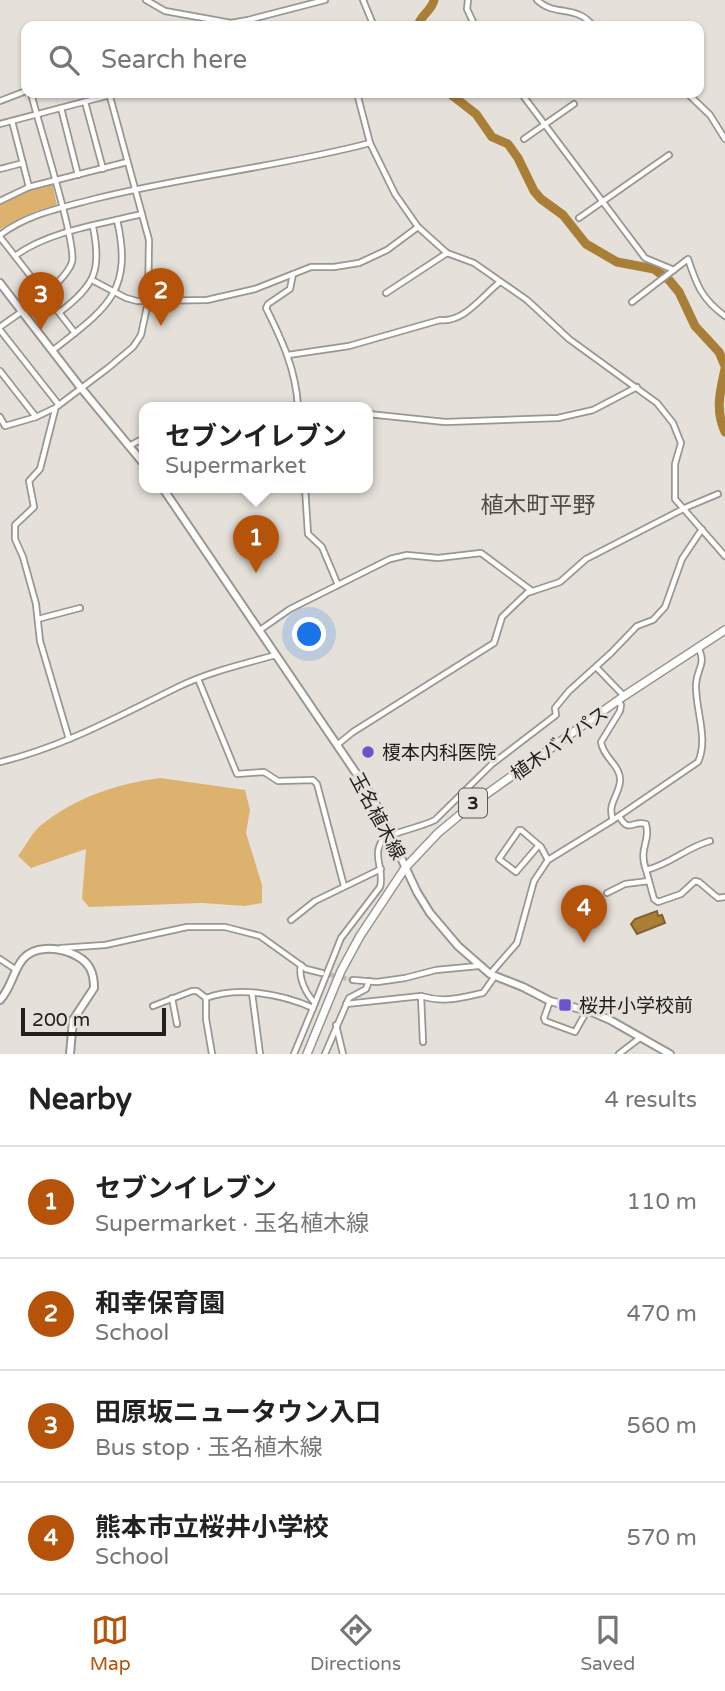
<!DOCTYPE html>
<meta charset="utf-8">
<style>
:root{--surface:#fff;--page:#f2f2f2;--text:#222;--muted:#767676;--line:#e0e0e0;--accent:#b45309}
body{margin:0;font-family:"Varela Round","Noto Sans JP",sans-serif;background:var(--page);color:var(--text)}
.scale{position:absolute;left:21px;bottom:18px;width:145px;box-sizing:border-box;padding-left:7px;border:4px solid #22201e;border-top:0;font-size:19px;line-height:24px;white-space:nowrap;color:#22201e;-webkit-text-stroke:5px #e5e1da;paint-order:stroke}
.you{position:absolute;left:310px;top:635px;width:24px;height:24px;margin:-18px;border:5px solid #fff;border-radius:50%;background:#1a73e8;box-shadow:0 0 0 10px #1a73e833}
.badge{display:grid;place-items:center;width:46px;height:46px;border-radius:50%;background:var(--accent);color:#fff;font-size:23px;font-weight:700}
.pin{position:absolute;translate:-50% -58px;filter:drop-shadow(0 2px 4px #0008)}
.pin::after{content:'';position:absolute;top:37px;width:24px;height:21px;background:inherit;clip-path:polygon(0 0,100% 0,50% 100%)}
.popup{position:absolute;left:139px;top:402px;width:234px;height:91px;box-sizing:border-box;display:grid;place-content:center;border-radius:14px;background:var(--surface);filter:drop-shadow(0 2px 5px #0005);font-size:23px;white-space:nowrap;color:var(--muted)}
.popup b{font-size:26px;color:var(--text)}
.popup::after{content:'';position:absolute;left:50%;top:100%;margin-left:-14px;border:14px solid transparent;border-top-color:var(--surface)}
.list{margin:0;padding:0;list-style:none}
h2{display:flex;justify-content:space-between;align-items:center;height:91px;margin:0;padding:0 28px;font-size:30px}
h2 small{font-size:23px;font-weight:400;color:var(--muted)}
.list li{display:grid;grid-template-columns:46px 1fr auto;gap:21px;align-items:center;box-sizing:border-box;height:112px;padding:0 28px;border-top:2px solid var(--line)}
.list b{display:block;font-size:26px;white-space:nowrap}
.list p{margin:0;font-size:23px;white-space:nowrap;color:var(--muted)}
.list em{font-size:23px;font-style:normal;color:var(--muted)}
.icon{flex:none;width:38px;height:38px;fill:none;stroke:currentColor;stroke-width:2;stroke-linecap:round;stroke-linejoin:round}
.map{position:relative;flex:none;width:725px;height:1054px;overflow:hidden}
.search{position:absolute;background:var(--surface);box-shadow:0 2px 5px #0004;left:21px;right:21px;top:21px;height:77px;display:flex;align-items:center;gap:18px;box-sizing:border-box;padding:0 24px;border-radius:14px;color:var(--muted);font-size:26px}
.sheet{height:539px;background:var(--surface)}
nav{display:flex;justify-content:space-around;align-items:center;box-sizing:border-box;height:98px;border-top:2px solid var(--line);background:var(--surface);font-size:19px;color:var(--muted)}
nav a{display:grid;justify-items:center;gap:4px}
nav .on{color:var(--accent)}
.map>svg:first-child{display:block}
</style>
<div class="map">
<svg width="725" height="1054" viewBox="0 0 725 1054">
<rect width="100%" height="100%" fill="#e5e1da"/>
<g fill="#ddb16e">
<path d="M 52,183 L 57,205 L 36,211 L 0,229 L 0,203 C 16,192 33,188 52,183 Z"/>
<path d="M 160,778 L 245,790 L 250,810 L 246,833 L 262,885 L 262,903 L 245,906 L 202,903 L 89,907 L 82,899 L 86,849 L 31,868 L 18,856 C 25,847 31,834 40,826 C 76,797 116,784 160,778 Z"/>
</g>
<polygon fill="#a97e36" stroke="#80622f" stroke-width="2" points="657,911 658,916 662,915 665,923 637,934 631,924 635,919"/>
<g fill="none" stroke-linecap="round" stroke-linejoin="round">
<g stroke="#a97e36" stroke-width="9">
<path d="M 418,26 C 420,15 432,11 434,0"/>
<polyline points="449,93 476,114 492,137 508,144 518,158 534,191 541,199 563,215 586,244 617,262 654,269 669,280 679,292 695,326 719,352 725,366"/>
<path d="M 725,369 C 720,392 715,410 725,432"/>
</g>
<polyline stroke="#bebab4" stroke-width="4.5" stroke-dasharray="4.5 2" stroke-linecap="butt" points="323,973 353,980"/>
<g stroke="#9a9690" stroke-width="8">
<g id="minor">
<polyline points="146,0 165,11 231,23 248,20 325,0"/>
<polyline points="363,0 373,24 370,26"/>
<polyline points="468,0 467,9 475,26"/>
<path d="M 537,0 C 554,17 577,4 593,26"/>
<polyline points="357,93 370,143 395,194 418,227 447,253 474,263 527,300 569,339 657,403 673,423 681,443 675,464 675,499 725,556"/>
<polyline points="521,93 645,258 674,270"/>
<polyline points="687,93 710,115 725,139"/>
<polyline points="0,101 26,91"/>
<polyline points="85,102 103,169"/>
<polyline points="61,108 78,175"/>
<polyline points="12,121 29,187"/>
<polyline points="0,124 110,95"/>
<polyline points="524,139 574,104"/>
<polyline points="0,169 23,163"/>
<polyline points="0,201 29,187 127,162"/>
<polyline points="579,218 669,155"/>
<path d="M 0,235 C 28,214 60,208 94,199 C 185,176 279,167 370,143"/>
<polyline points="0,237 75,333"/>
<path d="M 15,256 C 48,231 102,224 142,214"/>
<path d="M 293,274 L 290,289 L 268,304 L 266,308 C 282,340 296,370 298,407"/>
<polyline points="92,280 126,298 137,301 207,300 255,289 311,267 334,267 359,263 387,250 418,227"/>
<polyline points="386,293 447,253"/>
<path d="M 632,302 L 688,259 C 697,286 702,299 725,316"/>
<path d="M 60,312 C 95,285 102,270 93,227"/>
<path d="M 0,327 C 19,313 65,284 72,262 C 77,244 37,119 31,93"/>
<polyline points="0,330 59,405"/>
<path d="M 52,351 C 105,309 134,293 117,220"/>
<path d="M 288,355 L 349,346 L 440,320 C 464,323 483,295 500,282"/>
<polyline points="0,371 36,417 55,408 108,368 133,347 141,335 148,302 149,240 109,93"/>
<polyline points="55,410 40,469 29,481 34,507 15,525 15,539 23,557 36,604 40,641 69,739"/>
<polyline points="368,414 445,422 558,418 593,410 637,387"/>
<polyline points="0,417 5,426 36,417"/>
<polyline points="129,446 144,438"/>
<polyline points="305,487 308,534 322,547 338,585"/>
<polyline points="38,619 80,608"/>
<polyline points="260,630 290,609 390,559 407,555 438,558 481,553 532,591"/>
<polyline points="597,668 624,696"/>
<polyline points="198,679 237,774 264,772 278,781 313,780 317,784 344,886"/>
<polyline points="337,745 353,732 494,643 502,617 527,593 560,582 586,559 687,507 718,494"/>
<path d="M 0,762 C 63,747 121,715 178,687 C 209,672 243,664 276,655"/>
<path d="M 619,816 C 629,834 632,820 646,824 C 651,842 638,847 646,870 C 671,864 685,848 710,841"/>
<path d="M 613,820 C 607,804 618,797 620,782 C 622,766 603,758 601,742 L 620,711 L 621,705 L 618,701"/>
<polyline points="539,845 516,872 499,859 519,830 521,830 541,847 548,860"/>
<polyline points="646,870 654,899 658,902 681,894 695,881 699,882 718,898 725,897"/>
<polyline points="607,893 625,884 649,881"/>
<polyline points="291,920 315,901 381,869"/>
<polyline points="61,948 105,945 187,927 225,927 260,936 306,969 322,973"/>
<polyline points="0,959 15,969"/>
<path d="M 301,965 C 298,978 306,994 315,1003"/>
<path d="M 490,974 L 517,943 L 534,881 L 548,860 L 613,820 L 698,762 C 709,739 695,709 696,684 C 697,667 707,665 698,647"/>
<polyline points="353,980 377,982 405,978 436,970 478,966"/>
<polyline points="252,993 260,1054"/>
<path d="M 421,996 C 445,1003 459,998 483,993 L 495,976"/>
<polyline points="172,998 177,1024"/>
<polyline points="550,1001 544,1018 545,1021 575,1032 584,1016"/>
<polyline points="346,1004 421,996 423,1042"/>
<polyline points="153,1006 192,991 197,991 206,998"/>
<polyline points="336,1025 343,1054"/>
<path d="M 212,1054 L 206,1019 L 206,998 C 239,986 282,994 313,1008 L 341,938 L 380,887 C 385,869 371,856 383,839 C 400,830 419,828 435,820 L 492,764 L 556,715 L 555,708 L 569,691 L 611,653 L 637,626 L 653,620 L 665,607 L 682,559 L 702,529"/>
<polyline points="294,1054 313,1008"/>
<polyline points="325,1054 349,998 366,989 369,981"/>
<polyline points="619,1054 641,1037"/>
</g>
</g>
<g stroke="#9a9690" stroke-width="10">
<g id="major">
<polyline points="0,283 81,388 144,464"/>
<polyline points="162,487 373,798 417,892 430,913 458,946 490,974 523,987 550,1001 592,1012 610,1020 670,1054"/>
<path d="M 0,1000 C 17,982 13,951 45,949 C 57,948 66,950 77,956 C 90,963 94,973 94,988 L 73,1020 L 70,1054"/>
</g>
</g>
<g stroke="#9a9690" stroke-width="10">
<polyline id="highway" points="307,1054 341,971 360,936 405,868 438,833 474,803 624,696 725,630"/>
</g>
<use href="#minor" stroke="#fff" stroke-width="4.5"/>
<use href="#major" stroke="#fff" stroke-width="6"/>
<use href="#highway" stroke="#fff" stroke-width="7"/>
</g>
<g fill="#6b55ce" stroke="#e5e1da" stroke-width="2.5">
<circle cx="368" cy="752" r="7"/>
<rect x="558" y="998" width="14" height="14" rx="3.5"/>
</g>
<g text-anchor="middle" stroke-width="6" stroke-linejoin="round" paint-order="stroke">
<rect fill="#e5e1da" stroke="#5c5a56" stroke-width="2" x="459" y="788.5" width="28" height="29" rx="5"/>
<g font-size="18" font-weight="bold" fill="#22201e">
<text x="473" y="809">3</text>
</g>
<g font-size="19" fill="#22201e" stroke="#e5e1da">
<text transform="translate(559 743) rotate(-35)" y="7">植木バイパス</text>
<text transform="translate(378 816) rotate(62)" y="7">玉名植木線</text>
</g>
<g font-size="19" fill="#22201e" stroke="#e5e1da" text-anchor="start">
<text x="382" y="759">榎本内科医院</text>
<text x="579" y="1012">桜井小学校前</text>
</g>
<g font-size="23" fill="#4f4c46" stroke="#e5e1da">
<text x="538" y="513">植木町平野</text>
</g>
</g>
</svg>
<div class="scale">200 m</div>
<div class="you"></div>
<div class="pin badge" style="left:256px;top:573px">1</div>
<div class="popup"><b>セブンイレブン</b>Supermarket</div>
<div class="pin badge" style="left:161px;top:326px">2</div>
<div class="pin badge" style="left:41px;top:330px">3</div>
<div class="pin badge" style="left:584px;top:943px">4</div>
<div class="search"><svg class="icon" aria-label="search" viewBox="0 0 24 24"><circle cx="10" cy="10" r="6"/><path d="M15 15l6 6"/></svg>Search here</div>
</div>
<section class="sheet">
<h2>Nearby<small>4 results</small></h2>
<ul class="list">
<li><span class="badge">1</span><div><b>セブンイレブン</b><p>Supermarket · 玉名植木線</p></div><em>110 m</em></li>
<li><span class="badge">2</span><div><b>和幸保育園</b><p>School</p></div><em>470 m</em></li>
<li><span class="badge">3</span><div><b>田原坂ニュータウン入口</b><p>Bus stop · 玉名植木線</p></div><em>560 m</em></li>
<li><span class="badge">4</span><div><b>熊本市立桜井小学校</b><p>School</p></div><em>570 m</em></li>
</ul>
</section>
<nav>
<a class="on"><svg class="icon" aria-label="map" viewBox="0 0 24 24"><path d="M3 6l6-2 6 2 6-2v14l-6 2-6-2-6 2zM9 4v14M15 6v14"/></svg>Map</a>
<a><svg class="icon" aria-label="directions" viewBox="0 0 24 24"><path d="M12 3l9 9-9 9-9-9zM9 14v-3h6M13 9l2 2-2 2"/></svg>Directions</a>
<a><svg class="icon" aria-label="saved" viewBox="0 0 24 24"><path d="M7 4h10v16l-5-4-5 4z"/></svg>Saved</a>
</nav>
